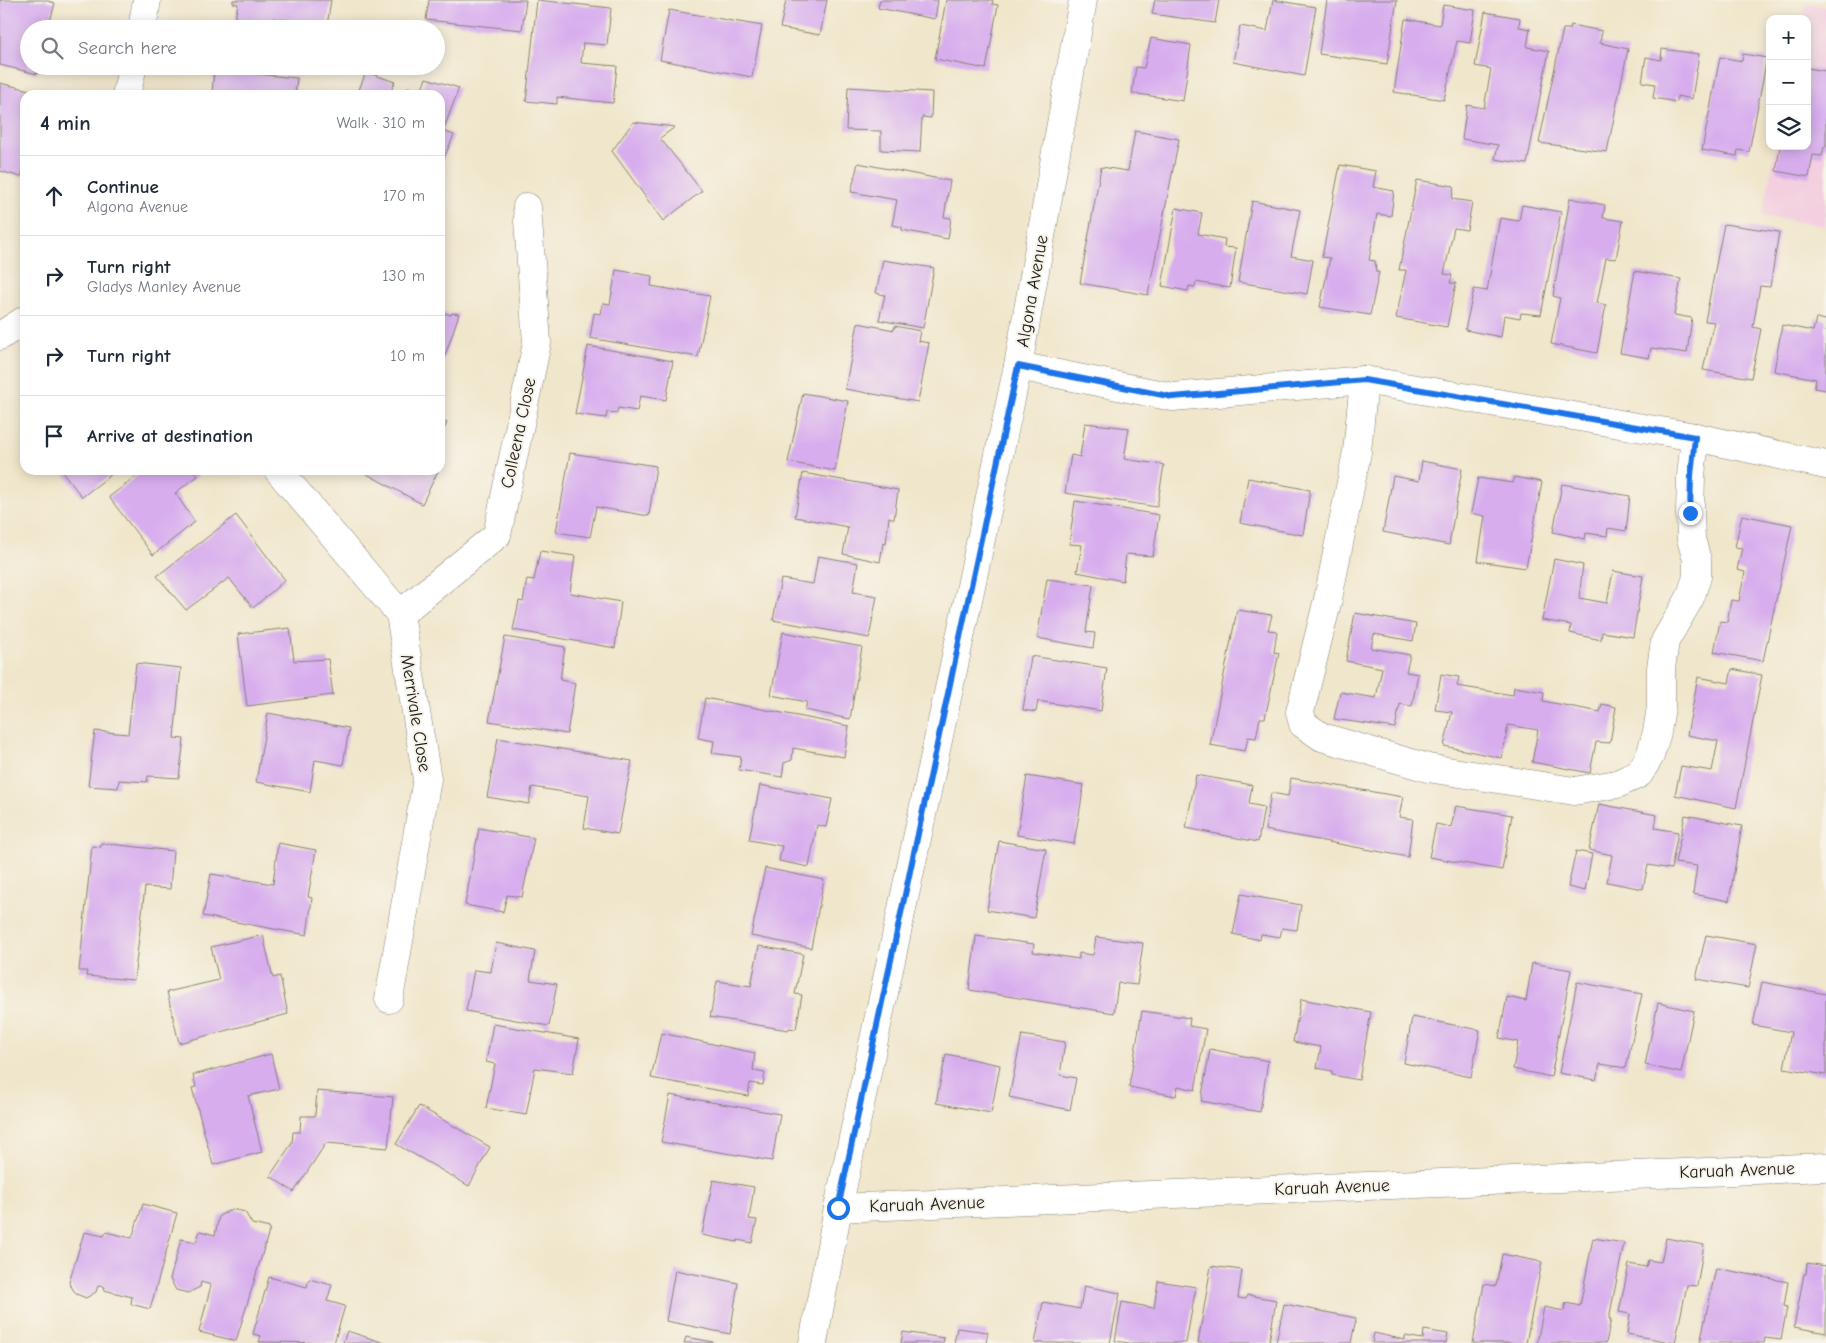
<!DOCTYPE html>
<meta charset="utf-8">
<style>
:root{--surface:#fff;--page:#f2f2f3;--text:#1f2937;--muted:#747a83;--line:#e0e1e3}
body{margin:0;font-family:"Comic Neue",sans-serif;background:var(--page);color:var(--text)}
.controls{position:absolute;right:15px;top:15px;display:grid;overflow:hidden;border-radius:10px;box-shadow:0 2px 12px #0003}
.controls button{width:45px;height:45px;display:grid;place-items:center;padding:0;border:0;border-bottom:1px solid var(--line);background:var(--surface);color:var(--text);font:25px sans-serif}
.stop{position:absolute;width:15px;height:15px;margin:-11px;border:4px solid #1a73e8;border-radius:50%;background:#fff}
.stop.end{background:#1a73e8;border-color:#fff;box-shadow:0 1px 5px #0008}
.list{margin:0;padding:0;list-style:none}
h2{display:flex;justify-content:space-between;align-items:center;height:65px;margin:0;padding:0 20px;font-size:21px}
h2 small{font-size:16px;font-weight:400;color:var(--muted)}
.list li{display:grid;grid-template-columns:32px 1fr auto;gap:15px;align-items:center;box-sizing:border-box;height:80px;padding:0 20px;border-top:1px solid var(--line)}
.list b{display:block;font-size:19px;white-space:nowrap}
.list p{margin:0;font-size:16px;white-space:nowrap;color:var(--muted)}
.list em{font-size:16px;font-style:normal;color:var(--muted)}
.icon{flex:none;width:28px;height:28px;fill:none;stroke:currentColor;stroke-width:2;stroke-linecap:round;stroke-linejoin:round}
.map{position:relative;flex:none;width:1826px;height:1343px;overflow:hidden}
.search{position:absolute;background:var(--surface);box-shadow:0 2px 12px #0003;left:20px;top:20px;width:425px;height:55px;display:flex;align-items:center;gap:12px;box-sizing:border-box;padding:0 18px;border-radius:28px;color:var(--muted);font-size:19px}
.panel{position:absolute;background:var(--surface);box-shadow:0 2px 12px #0003;left:20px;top:90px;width:425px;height:385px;border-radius:15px}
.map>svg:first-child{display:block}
</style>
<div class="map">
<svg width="1826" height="1343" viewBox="0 0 1826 1343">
<rect width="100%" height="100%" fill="#f7f3e8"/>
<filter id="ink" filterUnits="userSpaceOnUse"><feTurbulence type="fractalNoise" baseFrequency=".02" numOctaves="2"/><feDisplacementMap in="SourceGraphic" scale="10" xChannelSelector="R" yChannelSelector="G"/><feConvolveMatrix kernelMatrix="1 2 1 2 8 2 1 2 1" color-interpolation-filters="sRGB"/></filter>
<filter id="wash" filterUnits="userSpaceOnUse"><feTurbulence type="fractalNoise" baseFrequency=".0096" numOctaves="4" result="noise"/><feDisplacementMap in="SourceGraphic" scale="20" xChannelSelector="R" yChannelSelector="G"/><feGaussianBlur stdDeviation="1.12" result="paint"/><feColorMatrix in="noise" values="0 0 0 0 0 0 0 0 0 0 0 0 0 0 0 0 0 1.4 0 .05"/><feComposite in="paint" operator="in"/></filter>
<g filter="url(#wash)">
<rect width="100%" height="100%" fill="#f0e6cb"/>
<polygon fill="#f3cfdf" points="1806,3 1826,7 1826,226 1762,216 1776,146 1807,146 1807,19 1803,19"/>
<g id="blocks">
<g fill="#d7adee">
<polygon points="0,0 44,0 55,3 48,29 29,29 29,66 39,66 37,74 0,65"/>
<polygon points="233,0 331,0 327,26 273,18 271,29 233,29 238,4 233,3"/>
<polygon points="429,0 526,0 522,30 426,20"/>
<polygon points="537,0 611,8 607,45 583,43 581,63 617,66 613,103 557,97 557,104 526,101"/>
<polygon points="786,0 827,0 820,35 780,28"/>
<polygon points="880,0 938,0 935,19 878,8"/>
<polygon points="946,0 993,0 992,4 998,5 986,69 935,59"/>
<polygon points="1155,0 1219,0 1215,23 1152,14"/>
<polygon points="1273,0 1316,7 1304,76 1233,62 1240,26 1267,31"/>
<polygon points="1327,0 1397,0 1387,64 1319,54"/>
<polygon points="1443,5 1475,10 1470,43 1457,41 1444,100 1394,92 1405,19 1440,25"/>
<polygon points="669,10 762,26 752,77 660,60"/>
<polygon points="1485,12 1520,18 1519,27 1530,29 1527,47 1549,51 1527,164 1495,159 1498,145 1462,139 1467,105 1484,108 1491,69 1475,66"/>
<polygon points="1571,25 1602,31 1600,43 1628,49 1607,152 1539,143 1563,29 1570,29"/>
<polygon points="1151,38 1191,45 1183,101 1132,93 1136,67 1144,68"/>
<polygon points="1662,49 1699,54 1692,99 1677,96 1677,102 1653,98 1655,84 1642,82 1646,57 1661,60"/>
<polygon points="1743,54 1767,58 1749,152 1738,150 1737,156 1702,150 1720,57 1742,61"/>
<polygon points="1807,68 1826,71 1826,147 1824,147 1822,156 1813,155 1809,177 1776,171 1780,146 1807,146"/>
<polygon points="214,70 297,78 295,95 223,95 223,93 212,92"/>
<polygon points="366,72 395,82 389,95 357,95"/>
<polygon points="426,78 459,88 443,131 454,135 440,167 440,95 404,95 408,87 421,92"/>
<polygon points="0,83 42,93 42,95 25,95 25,160 21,177 0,171"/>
<polygon points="848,87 932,92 931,118 922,117 920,152 881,150 881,131 846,130"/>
<polygon points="633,122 675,127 660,138 702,191 663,221 612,151"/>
<polygon points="1135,131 1179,139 1148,295 1080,283 1101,167 1128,171"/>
<polygon points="858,163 950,181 944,217 951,218 948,239 902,230 902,227 892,225 897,200 851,192"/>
<polygon points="1340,165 1376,171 1373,187 1394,191 1391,216 1377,214 1369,260 1375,261 1376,272 1379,272 1370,315 1320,307 1330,258 1322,257"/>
<polygon points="1417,180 1454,186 1452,199 1472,202 1467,230 1454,228 1444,274 1452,275 1450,283 1456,283 1447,327 1396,318 1406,270 1399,270"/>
<polygon points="1570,198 1605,205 1603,218 1623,221 1616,259 1606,258 1597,303 1606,305 1597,353 1551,344 1560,298 1553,296"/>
<polygon points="1252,201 1300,210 1291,256 1313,260 1307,294 1238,282"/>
<polygon points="1522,205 1561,212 1541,315 1521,313 1520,318 1504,315 1501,337 1465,330 1474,289 1487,291 1500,218 1519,221"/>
<polygon points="1176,208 1202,213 1198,234 1225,239 1224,247 1236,248 1230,288 1196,282 1195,287 1189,286 1188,291 1162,286"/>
<polygon points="1724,224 1779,232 1770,287 1760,286 1753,327 1761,329 1751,378 1703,370 1714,322 1705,321"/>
<polygon points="883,260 934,268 923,328 879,320 885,295 876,293"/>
<polygon points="616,270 652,276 651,286 710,296 698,357 590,338 594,313 601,314 603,303 610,304"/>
<polygon points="1635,271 1681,279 1674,315 1692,318 1687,353 1651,348 1649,358 1620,353"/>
<polygon points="440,312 451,315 452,313 459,314 440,371"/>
<polygon points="1816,318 1826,320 1826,390 1814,388 1816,379 1774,371 1782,325 1813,331"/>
<polygon points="858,323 894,330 895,326 920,331 918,341 929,343 918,402 845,389"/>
<polygon points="588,346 673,361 666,400 640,396 637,411 618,408 617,413 607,412 606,418 575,414"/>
<polygon points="803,393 848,401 835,471 788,462"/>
<polygon points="440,419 447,423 440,437"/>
<polygon points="1085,423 1129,428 1124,459 1164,465 1157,507 1065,493 1071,455 1080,457"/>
<polygon points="570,453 656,466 649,516 596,507 590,537 556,532"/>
<polygon points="1422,461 1462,469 1449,545 1383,532 1393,476 1419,481"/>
<polygon points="61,470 117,470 82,497"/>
<polygon points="145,470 193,470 198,476 175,493 195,522 153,555 109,497"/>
<polygon points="366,470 435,470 438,471 422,504 365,473"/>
<polygon points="803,473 898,490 894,519 889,517 886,544 883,543 880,562 843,554 848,527 795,517"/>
<polygon points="1514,477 1542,482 1526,568 1478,561 1485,516 1471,513 1478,478 1513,483"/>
<polygon points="1248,478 1310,490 1303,535 1240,523"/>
<polygon points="1562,484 1630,496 1626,531 1608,528 1607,536 1586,533 1585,539 1553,532"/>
<polygon points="1075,501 1159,515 1153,556 1126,554 1123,581 1077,572 1082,545 1069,544"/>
<polygon points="236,515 285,580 253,608 229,578 186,610 157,576"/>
<polygon points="1742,515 1792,525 1763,661 1714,652 1720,621 1727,622 1731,600 1739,601 1745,572 1737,570 1742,548 1735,547"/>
<polygon points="540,551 575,556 570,593 621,602 615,648 513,630 519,601 523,602 527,579 534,580"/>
<polygon points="818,556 858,563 853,592 877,596 869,638 773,620 781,579 813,584"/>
<polygon points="1554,559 1583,565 1579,598 1607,603 1613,571 1643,576 1633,637 1602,632 1601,640 1570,633 1571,625 1542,620"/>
<polygon points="1047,579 1093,585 1086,632 1095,633 1093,648 1037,638"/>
<polygon points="1237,610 1272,615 1268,630 1277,631 1274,652 1279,653 1265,718 1260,718 1256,738 1248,737 1245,751 1210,745"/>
<polygon points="1355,613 1416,624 1413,641 1374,634 1371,648 1410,655 1406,672 1418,674 1412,706 1400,704 1395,728 1334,719 1340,692 1376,698 1382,668 1346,661"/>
<polygon points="290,628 294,661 328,659 333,695 247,706 238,634"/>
<polygon points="783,632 862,647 850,719 805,710 807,702 771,695"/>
<polygon points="505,637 565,647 560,680 575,683 567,734 489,721"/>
<polygon points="1031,656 1107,668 1101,711 1038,701 1036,712 1023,710"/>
<polygon points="136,663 181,668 174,738 184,739 179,778 148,776 147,782 119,780 118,788 88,786 95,731 128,734"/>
<polygon points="1732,669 1762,675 1736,808 1675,795 1681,766 1712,771 1718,741 1687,735 1698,677 1729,683"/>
<polygon points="1441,674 1459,677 1457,686 1513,695 1514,687 1544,692 1543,701 1600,712 1602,704 1616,707 1610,743 1596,742 1590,773 1532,762 1538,730 1508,725 1502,758 1444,746 1452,712 1435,710"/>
<polygon points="705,698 849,726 844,757 793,748 792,760 784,763 782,777 739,770 741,757 712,753 714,741 698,738"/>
<polygon points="268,713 349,728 343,765 315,760 310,792 256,782"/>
<polygon points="498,738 632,761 618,834 584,828 589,796 532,787 529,804 487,797"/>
<polygon points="1196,775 1252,785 1249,804 1264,807 1258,842 1186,828"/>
<polygon points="1027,776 1084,785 1074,844 1017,835"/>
<polygon points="1291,778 1403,797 1399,817 1413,819 1408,857 1265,830 1271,793 1288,796"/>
<polygon points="760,785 832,799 826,827 817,825 809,867 779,861 782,846 749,840"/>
<polygon points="1599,804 1657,815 1655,828 1678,832 1671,869 1648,865 1643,889 1607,882 1612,855 1589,850"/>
<polygon points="1456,806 1512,815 1502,870 1429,857 1436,824 1451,827"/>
<polygon points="1685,815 1742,826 1729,901 1693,894 1697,866 1675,863"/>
<polygon points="479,828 534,838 522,897 507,895 503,912 465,905"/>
<polygon points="999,841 1046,849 1034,918 987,910"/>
<polygon points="101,843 173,851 170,889 145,887 134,980 86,976 87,971 79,971 92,846 101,847"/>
<polygon points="278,843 316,850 308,897 312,898 307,935 203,916 211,874 273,884"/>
<polygon points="1576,851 1592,854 1585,891 1568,887"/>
<polygon points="765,868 824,880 811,948 751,936"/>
<polygon points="1241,894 1301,905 1297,930 1282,928 1280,937 1261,934 1260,940 1233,934"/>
<polygon points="263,935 273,978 280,976 288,1014 179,1043 167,992 219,980 211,947"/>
<polygon points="1706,935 1757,944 1748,988 1696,979"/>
<polygon points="976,936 1034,944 1033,952 1079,959 1079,953 1093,955 1096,937 1143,943 1137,985 1118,983 1114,1013 969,990"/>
<polygon points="496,943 535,951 530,980 557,984 549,1026 466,1011 474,970 491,972"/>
<polygon points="759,946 803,954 795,994 802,995 796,1029 789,1028 788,1030 710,1017 717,981 751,986"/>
<polygon points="1532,963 1571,970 1551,1077 1513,1069 1518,1042 1499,1038 1507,997 1526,1001"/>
<polygon points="1577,982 1642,994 1626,1068 1600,1064 1596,1080 1559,1073"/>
<polygon points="1762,982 1826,994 1826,1075 1784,1068 1791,1032 1753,1025"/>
<polygon points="1301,999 1371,1012 1359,1080 1332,1075 1332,1071 1317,1068 1321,1047 1293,1042"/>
<polygon points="1658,1003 1694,1011 1681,1073 1645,1065"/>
<polygon points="1142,1011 1190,1018 1189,1026 1206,1029 1195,1090 1178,1086 1176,1096 1129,1087"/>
<polygon points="1412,1017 1480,1030 1471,1077 1404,1063"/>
<polygon points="493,1024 579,1039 573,1073 535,1068 526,1115 486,1108 495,1064 486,1062"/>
<polygon points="661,1033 755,1053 753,1070 765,1072 763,1085 750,1083 748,1096 651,1078"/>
<polygon points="1022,1035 1065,1042 1060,1075 1076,1078 1070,1110 1009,1097"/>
<polygon points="1210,1049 1268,1061 1260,1112 1201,1101"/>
<polygon points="271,1054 279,1089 248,1096 262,1152 213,1165 192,1088 196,1087 193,1075"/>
<polygon points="946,1054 1000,1065 991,1113 936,1103"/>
<polygon points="317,1091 393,1097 388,1148 326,1143 294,1192 270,1176 292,1143 293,1132 300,1132 301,1116 315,1116"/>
<polygon points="670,1095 780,1114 772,1161 661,1142"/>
<polygon points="419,1106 490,1147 469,1186 396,1144"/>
<polygon points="713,1180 754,1187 749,1219 757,1220 752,1243 738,1240 737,1242 702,1235"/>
<polygon points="143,1204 177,1213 150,1309 131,1304 132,1297 104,1290 105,1287 98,1286 96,1292 86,1298 76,1294 69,1283 84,1232 104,1236 106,1232 132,1238"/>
<polygon points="232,1209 245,1212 252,1224 270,1228 236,1341 199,1332 211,1285 201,1282 200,1287 188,1293 176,1290 170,1279 181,1239 196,1242 200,1231 215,1235 219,1216"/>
<polygon points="1593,1238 1624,1243 1609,1319 1611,1319 1606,1343 1537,1343 1544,1307 1564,1311 1566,1303 1580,1306"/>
<polygon points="1666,1238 1704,1245 1697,1286 1687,1285 1675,1343 1627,1334 1630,1314 1619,1312 1629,1264 1646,1267 1648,1260 1661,1262"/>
<polygon points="1502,1254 1542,1262 1526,1343 1473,1343 1484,1284 1496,1286"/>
<polygon points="1807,1263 1826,1266 1826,1333 1794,1327 1804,1274 1806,1274"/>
<polygon points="1211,1266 1242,1270 1238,1298 1246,1299 1247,1295 1276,1300 1269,1343 1198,1343"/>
<polygon points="1716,1268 1788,1282 1784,1306 1787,1307 1781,1340 1765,1338 1764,1343 1700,1343"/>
<polygon points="675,1270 738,1283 730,1334 666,1321"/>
<polygon points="269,1277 307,1287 309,1279 332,1285 327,1301 345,1306 334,1343 259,1342 261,1336 253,1334"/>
<polygon points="1158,1281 1196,1287 1186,1343 1129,1343 1115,1341 1122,1302 1154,1308"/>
<polygon points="1084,1286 1120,1293 1110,1343 1035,1343 1043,1302 1080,1309"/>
<polygon points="1284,1304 1356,1318 1351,1343 1276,1343"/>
<polygon points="957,1328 988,1332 986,1343 954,1343"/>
<polygon points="1424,1330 1448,1334 1446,1343 1372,1343 1374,1333 1405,1340 1405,1336 1423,1339"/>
<polygon points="347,1331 385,1343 343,1343"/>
<polygon points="903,1332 944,1338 943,1343 901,1343"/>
<polygon points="686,1337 713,1342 713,1343 684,1343"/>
</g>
</g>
</g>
<g filter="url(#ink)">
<use href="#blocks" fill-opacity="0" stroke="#868174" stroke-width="1"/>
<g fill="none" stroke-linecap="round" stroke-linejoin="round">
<g stroke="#868174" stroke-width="29">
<g id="minor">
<polyline points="142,29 147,0"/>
<polyline points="126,95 133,66"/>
<polyline points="0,336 25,320"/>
<polyline points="1018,366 1173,397 1364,380 1695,437 1826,465"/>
<polyline points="1364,380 1357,452 1328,599 1300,712 1303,724 1322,737 1428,768 1574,791 1617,784 1639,774 1650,756 1657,732 1661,707 1661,668 1665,641 1690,598 1697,577 1697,560 1691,539 1690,513 1691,476 1695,437"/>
<polyline points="278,470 400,614 427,779 389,999"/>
<polyline points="400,614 497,535 537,343 527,207"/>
<polyline points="838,1208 1826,1167"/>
<polyline points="813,1343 838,1208 1018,366 1083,0"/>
</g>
</g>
<use href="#minor" stroke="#fff" stroke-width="28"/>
</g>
</g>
<g fill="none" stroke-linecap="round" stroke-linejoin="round" filter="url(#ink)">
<polyline stroke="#1a73e8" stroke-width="6" points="838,1208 1018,366 1173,397 1364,380 1695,437 1691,476 1690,513"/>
</g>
<g text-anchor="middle" stroke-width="4" stroke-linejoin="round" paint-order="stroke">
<g font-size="18" fill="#1c1c1c" stroke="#f7f3e8">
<text transform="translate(1032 291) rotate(-80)" y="6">Algona Avenue</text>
<text transform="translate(518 433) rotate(-78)" y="6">Colleena Close</text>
<text transform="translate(416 713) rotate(81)" y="6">Merrivale Close</text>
<text transform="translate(1737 1170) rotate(-2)" y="6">Karuah Avenue</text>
<text transform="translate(1332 1187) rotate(-2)" y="6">Karuah Avenue</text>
<text transform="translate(927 1204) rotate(-2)" y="6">Karuah Avenue</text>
</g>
</g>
</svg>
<div class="controls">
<button>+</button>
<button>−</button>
<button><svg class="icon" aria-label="layers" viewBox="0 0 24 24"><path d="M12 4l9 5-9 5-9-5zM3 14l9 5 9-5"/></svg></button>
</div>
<div class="stop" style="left:838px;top:1208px"></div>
<div class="stop end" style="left:1690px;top:513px"></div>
<div class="search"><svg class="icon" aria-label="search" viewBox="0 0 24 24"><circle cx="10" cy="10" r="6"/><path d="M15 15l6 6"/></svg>Search here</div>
<section class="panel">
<h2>4 min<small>Walk · 310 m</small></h2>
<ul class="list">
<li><svg class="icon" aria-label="ahead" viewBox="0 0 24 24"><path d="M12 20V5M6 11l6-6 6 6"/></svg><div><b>Continue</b><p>Algona Avenue</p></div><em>170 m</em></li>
<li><svg class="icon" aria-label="right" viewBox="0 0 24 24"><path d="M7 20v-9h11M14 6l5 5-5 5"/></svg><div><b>Turn right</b><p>Gladys Manley Avenue</p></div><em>130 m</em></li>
<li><svg class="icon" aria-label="right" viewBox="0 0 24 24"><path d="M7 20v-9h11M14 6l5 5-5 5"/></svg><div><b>Turn right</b></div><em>10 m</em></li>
<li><svg class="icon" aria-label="arrive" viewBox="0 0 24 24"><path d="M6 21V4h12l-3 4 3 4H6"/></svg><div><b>Arrive at destination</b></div></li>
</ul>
</section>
</div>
